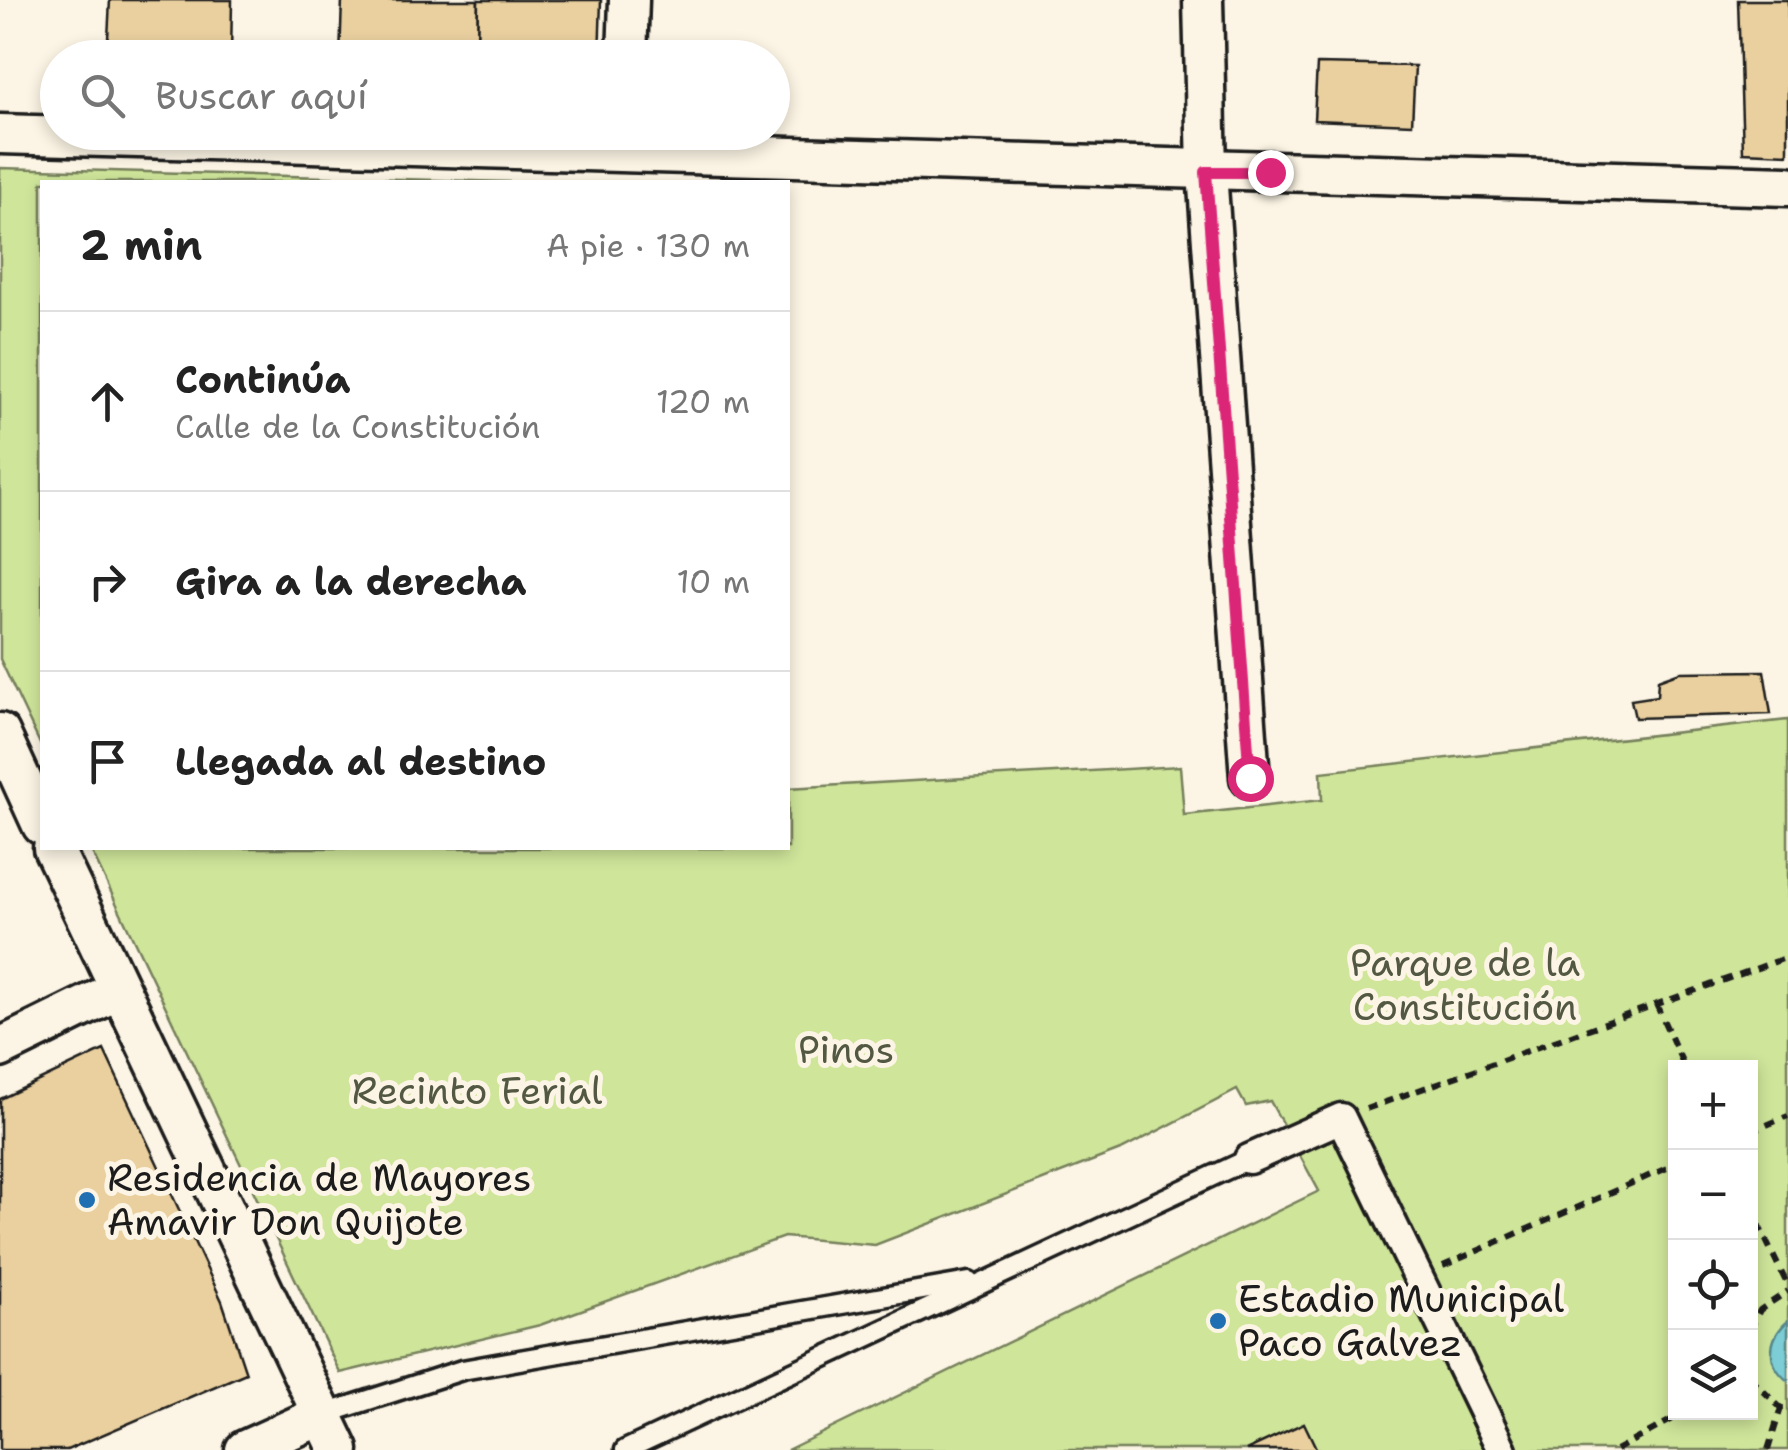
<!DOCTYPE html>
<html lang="es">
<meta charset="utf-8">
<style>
:root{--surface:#fff;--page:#f2f2f2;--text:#222;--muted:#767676;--line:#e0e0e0}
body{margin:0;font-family:"Shantell Sans",sans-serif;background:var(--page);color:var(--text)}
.controls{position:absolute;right:30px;bottom:30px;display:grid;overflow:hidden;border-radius:0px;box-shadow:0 5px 15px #0003}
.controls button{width:90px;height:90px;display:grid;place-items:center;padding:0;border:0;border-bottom:2px solid var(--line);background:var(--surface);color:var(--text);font:50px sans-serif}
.stop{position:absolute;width:30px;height:30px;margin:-22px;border:8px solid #db2777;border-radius:50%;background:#fff}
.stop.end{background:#db2777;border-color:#fff;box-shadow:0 2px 10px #0008}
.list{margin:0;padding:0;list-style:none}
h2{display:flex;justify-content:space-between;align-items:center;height:130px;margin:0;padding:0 40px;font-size:42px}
h2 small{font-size:32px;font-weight:400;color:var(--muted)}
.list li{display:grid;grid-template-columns:65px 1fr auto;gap:30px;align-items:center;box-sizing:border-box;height:180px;padding:0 40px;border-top:2px solid var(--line)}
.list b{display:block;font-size:38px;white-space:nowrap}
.list p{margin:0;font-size:32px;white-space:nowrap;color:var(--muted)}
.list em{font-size:32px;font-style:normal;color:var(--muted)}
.icon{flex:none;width:55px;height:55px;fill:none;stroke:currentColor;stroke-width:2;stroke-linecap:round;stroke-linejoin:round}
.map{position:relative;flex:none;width:1788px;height:1450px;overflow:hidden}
.search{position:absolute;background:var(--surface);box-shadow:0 5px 15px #0003;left:40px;top:40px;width:750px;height:110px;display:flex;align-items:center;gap:25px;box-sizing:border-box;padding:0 35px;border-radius:55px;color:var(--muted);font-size:38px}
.panel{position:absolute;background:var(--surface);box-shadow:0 5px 15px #0003;left:40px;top:180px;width:750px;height:670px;border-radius:0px}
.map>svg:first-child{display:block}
</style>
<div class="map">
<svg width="1788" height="1450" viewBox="0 0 1788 1450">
<rect width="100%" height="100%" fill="#fcf5e5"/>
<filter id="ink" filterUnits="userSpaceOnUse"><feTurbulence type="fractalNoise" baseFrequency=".01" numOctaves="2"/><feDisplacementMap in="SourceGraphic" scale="20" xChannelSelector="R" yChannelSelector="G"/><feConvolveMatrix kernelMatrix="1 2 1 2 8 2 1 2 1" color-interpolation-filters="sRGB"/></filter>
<g filter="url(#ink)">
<g fill="#cfe59a" stroke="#76805b" stroke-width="2.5" fill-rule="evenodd">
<polygon points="0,168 510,182 42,182 42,748 0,659"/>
<path d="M 1788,720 L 1788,1450 L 787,1450 L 1319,1191 L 1270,1101 L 1246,1106 L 1237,1090 L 1123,1149 L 875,1245 L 784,1237 L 540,1325 L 340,1373 L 90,848 L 788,848 L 788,788 L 1180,766 L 1184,815 L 1322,800 L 1321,772 ZM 1676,1068 L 1750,1068 L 1750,1412 L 1676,1412 Z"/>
</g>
<path fill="#7ccdd5" stroke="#56868b" stroke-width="2.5" d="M 1788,1321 L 1788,1381 C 1766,1364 1767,1339 1788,1321 Z"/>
<g fill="#ead09f" stroke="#1c1c1c" stroke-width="2.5">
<polygon points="110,0 232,0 231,58 107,58"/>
<polygon points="342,0 478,0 477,58 340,58"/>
<polygon points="478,0 601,0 599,58 477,58"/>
<polygon points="1738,0 1788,0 1788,154 1743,152"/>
<polygon points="1317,64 1415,66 1412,124 1314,120"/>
<polygon points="1764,671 1771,714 1635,718 1631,700 1657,696 1658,680 1680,672"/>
<polygon points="104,1050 222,1301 246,1373 67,1450 0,1450 0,1099"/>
<polygon points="1304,1423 1317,1450 1246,1450"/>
</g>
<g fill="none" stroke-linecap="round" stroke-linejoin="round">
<g stroke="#1c1c1c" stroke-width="25">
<g id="service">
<polyline points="322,1415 462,1370 969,1282"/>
<polyline points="625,1450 1249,1159"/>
</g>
</g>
<g stroke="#1c1c1c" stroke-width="35">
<polyline id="pedestrian" points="1249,1159 1341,1118 1502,1450"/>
</g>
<g stroke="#1c1c1c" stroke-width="45">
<g id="minor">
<polyline points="1203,0 1207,172 1250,778"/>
<polyline points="627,58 629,0"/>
<polyline points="0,134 1788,186"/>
<polyline points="0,733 42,825"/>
<polyline points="53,848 339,1450"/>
<polyline points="0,1048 118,990"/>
<polyline points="245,1450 322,1415"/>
</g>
</g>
<g stroke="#1c1c1c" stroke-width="6" stroke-dasharray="10 8" stroke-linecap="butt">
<polyline points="1656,1004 1685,1068"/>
<polyline points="1366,1109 1788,957"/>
<polyline points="1750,1132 1788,1116"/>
<polyline points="1750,1207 1788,1286"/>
<polyline points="1443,1266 1676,1164"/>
<polyline points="1750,1330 1760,1310 1788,1291"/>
<polyline points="1750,1378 1781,1408 1788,1408"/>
<polyline points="1616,1450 1686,1412"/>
<polyline points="1768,1450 1781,1408"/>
</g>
<use href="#service" stroke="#fcf5e5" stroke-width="18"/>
<use href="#pedestrian" stroke="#fcf5e5" stroke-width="28"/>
<use href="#minor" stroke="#fcf5e5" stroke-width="38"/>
</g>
</g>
<g fill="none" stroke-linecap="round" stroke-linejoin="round" filter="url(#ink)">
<polyline stroke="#db2777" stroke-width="12" points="1250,778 1206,172 1270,172"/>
</g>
<g fill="#1f6fb2" stroke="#fcf5e5" stroke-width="4">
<circle cx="87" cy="1200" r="10"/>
<circle cx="1218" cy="1321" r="10"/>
</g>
<g text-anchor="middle" stroke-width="10" stroke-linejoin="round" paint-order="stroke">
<g font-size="38" fill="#525842" stroke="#fcf5e5">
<text x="1465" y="976">Parque de la<tspan x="1465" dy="44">Constitución</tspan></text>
<text x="846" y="1063">Pinos</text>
<text x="477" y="1104">Recinto Ferial</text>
</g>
<g font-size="38" fill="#1c1c1c" stroke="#fcf5e5" text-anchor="start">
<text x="107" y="1191">Residencia de Mayores<tspan x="107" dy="44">Amavir Don Quijote</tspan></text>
<text x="1238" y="1312">Estadio Municipal<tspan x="1238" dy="44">Paco Galvez</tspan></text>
</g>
</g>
</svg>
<div class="controls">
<button>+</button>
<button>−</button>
<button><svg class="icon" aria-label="locate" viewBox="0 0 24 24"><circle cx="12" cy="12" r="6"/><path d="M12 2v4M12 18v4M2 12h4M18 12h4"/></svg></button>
<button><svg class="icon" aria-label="layers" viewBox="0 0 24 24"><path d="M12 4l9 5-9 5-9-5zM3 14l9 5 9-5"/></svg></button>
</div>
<div class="stop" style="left:1250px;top:778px"></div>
<div class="stop end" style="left:1270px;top:172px"></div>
<div class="search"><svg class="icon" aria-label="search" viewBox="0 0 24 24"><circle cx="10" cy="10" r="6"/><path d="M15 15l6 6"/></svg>Buscar aquí</div>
<section class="panel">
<h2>2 min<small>A pie · 130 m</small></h2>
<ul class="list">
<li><svg class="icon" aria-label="ahead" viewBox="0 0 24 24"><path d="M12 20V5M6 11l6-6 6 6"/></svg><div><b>Continúa</b><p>Calle de la Constitución</p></div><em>120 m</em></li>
<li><svg class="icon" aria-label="right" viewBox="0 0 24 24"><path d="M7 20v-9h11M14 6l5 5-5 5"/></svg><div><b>Gira a la derecha</b></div><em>10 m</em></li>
<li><svg class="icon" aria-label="arrive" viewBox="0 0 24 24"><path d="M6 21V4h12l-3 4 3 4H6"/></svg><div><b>Llegada al destino</b></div></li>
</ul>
</section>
</div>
